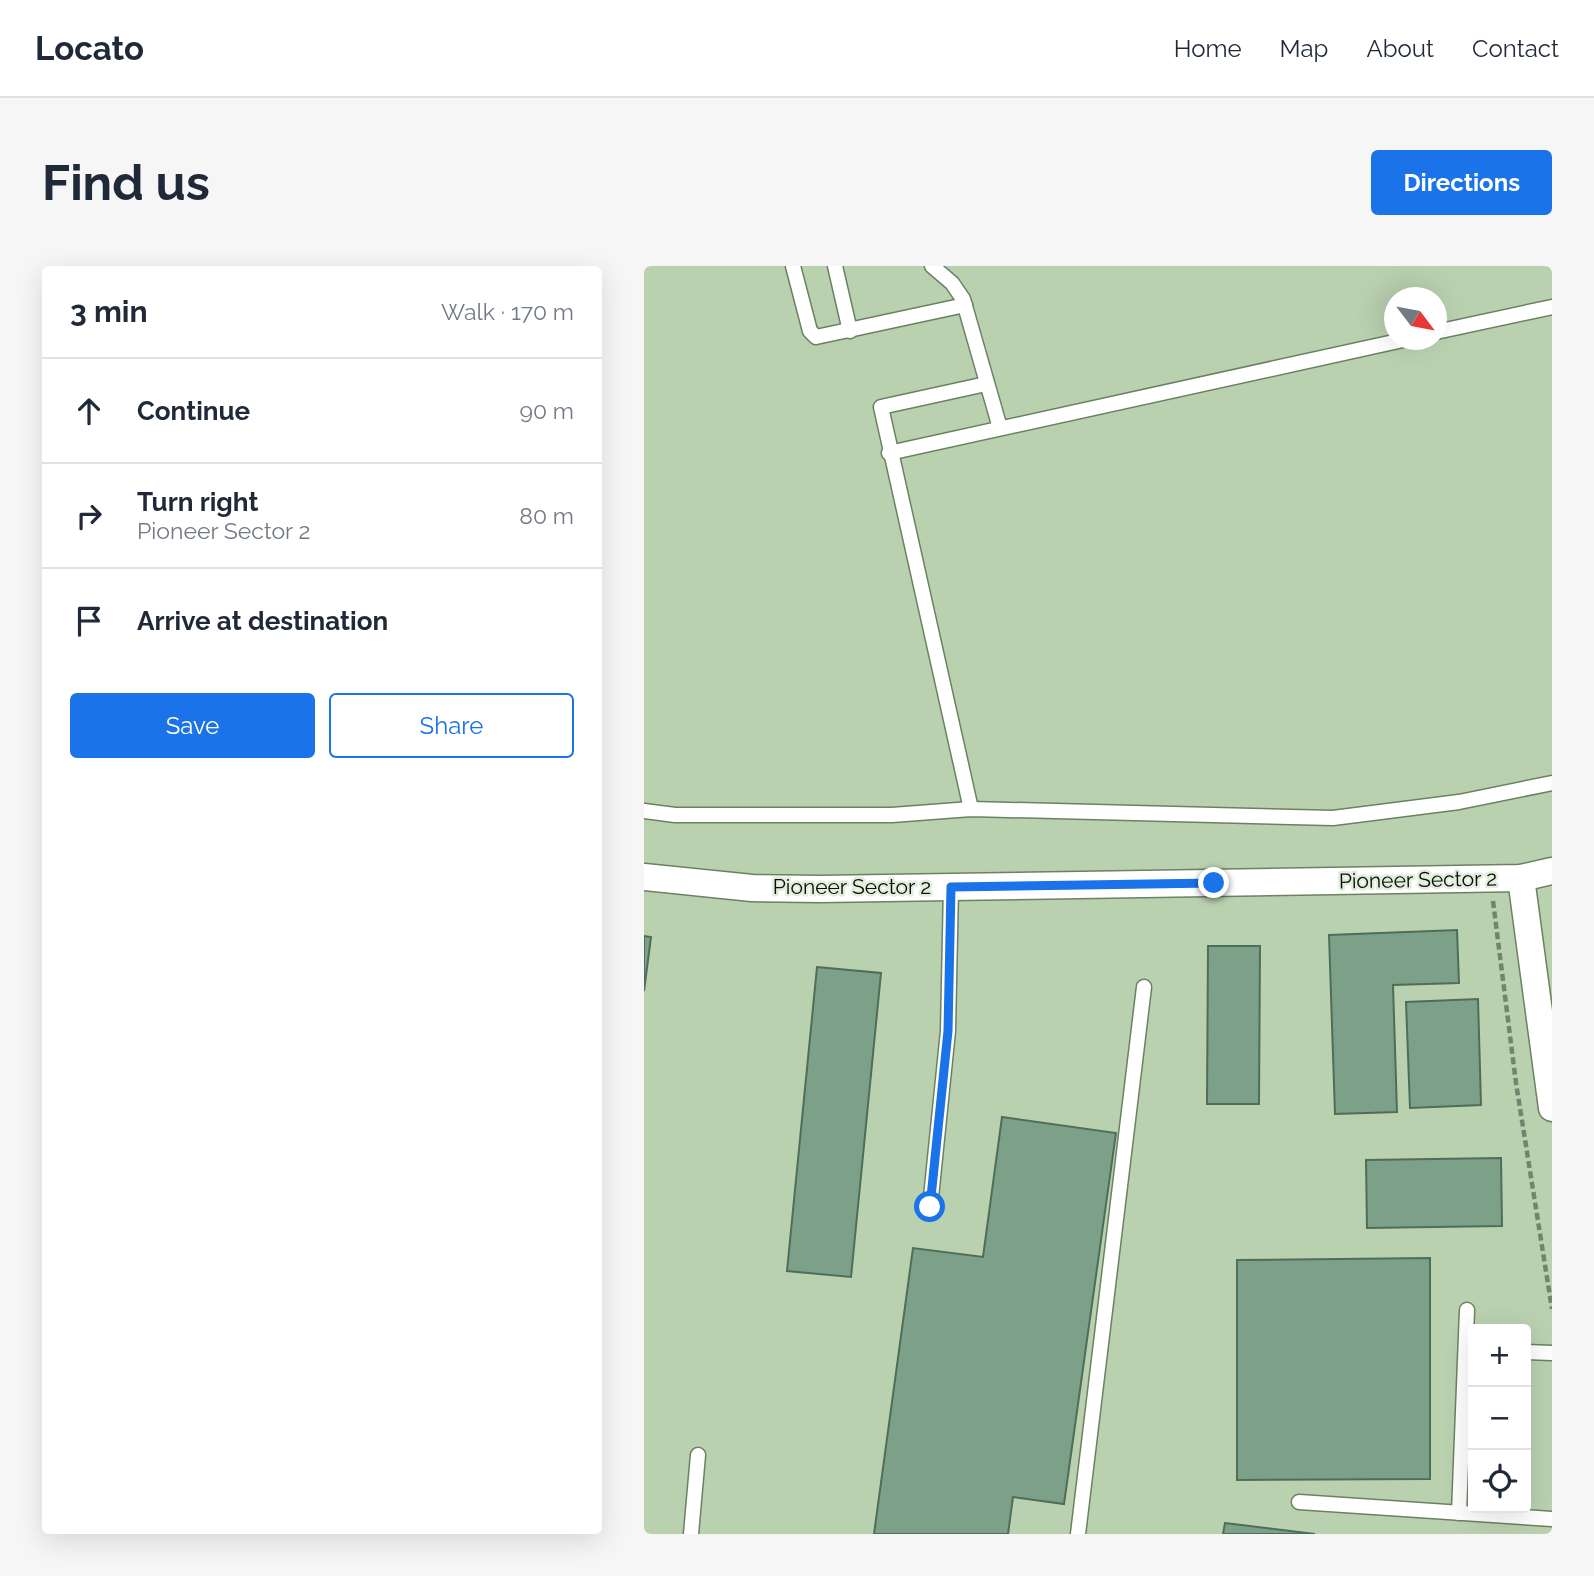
<!DOCTYPE html>
<meta charset="utf-8">
<style>
:root{--surface:#fff;--page:#f6f6f7;--text:#1f2937;--muted:#747a83;--line:#e0e1e3;--accent:#1a73e8}
body{margin:0;font-family:Raleway,sans-serif;background:var(--page);color:var(--text)}
.controls{position:absolute;right:21px;bottom:21px;display:grid;overflow:hidden;border-radius:7px;box-shadow:0 7px 28px #0002}
.controls button{width:63px;height:63px;display:grid;place-items:center;padding:0;border:0;border-bottom:2px solid var(--line);background:var(--surface);color:var(--text);font:35px sans-serif}
.compass{position:absolute;left:740px;top:21px;width:63px;height:63px;border-radius:50%;background:var(--surface);box-shadow:0 7px 28px #0002;rotate:122deg}
.stop{position:absolute;width:21px;height:21px;margin:-16px;border:5px solid #1a73e8;border-radius:50%;background:#fff}
.stop.end{background:#1a73e8;border-color:#fff;box-shadow:0 2px 7px #0008}
.list{margin:0;padding:0;list-style:none}
h2{display:flex;justify-content:space-between;align-items:center;height:91px;margin:0;padding:0 28px;font-size:30px}
h2 small{font-size:23px;font-weight:400;color:var(--muted)}
.list li{display:grid;grid-template-columns:46px 1fr auto;gap:21px;align-items:center;box-sizing:border-box;height:105px;padding:0 28px;border-top:2px solid var(--line)}
.list b{display:block;font-size:26px;white-space:nowrap}
.list p{margin:0;font-size:23px;white-space:nowrap;color:var(--muted)}
.list em{font-size:23px;font-style:normal;color:var(--muted)}
.actions{display:flex;gap:14px;padding:21px 28px}
.actions a{flex:1;padding:16px 0;border:2px solid var(--accent);border-radius:7px;text-align:center;font-size:24px;color:var(--accent)}
.actions .main{background:var(--accent);color:#fff}
.icon{flex:none;width:38px;height:38px;fill:none;stroke:currentColor;stroke-width:2;stroke-linecap:round;stroke-linejoin:round}
.map{position:relative;flex:none;width:908px;height:1268px;overflow:hidden;border-radius:7px}
header{display:flex;align-items:center;gap:42px;box-sizing:border-box;height:98px;padding:0 35px;background:var(--surface);border-bottom:2px solid var(--line)}
header strong{font-size:33px}
nav{display:flex;gap:38px;margin-inline-start:auto;font-size:24px}
.intro{display:flex;align-items:center;justify-content:space-between;box-sizing:border-box;height:168px;padding:0 42px}
h1{margin:0;font-size:49px}
.button{padding:18px 32px;border-radius:7px;background:var(--accent);color:#fff;font-size:24px;font-weight:700}
main{display:flex;gap:42px;padding:0 42px}
aside{flex:1;background:var(--surface);border-radius:7px;box-shadow:0 7px 28px #0002}
.map>svg:first-child{display:block}
</style>
<header>
<strong>Locato</strong>
<nav><a>Home</a><a>Map</a><a>About</a><a>Contact</a></nav>
</header>
<div class="intro"><h1>Find us</h1><a class="button">Directions</a></div>
<main>
<aside>
<h2>3 min<small>Walk · 170 m</small></h2>
<ul class="list">
<li><svg class="icon" aria-label="ahead" viewBox="0 0 24 24"><path d="M12 20V5M6 11l6-6 6 6"/></svg><div><b>Continue</b></div><em>90 m</em></li>
<li><svg class="icon" aria-label="right" viewBox="0 0 24 24"><path d="M7 20v-9h11M14 6l5 5-5 5"/></svg><div><b>Turn right</b><p>Pioneer Sector 2</p></div><em>80 m</em></li>
<li><svg class="icon" aria-label="arrive" viewBox="0 0 24 24"><path d="M6 21V4h12l-3 4 3 4H6"/></svg><div><b>Arrive at destination</b></div></li>
</ul>
<div class="actions"><a class="main">Save</a><a>Share</a></div>
</aside>
<div class="map">
<svg width="908" height="1268" viewBox="0 0 908 1268">
<rect width="100%" height="100%" fill="#bad1b0"/>
<g fill="#7da089" stroke="#4e6e59" stroke-width="2">
<polygon points="813,664 815,717 749,719 753,846 691,848 685,669"/>
<polygon points="0,670 7,671 0,725"/>
<polygon points="564,680 616,680 615,838 563,838"/>
<polygon points="173,701 237,707 207,1011 143,1005"/>
<polygon points="834,733 837,839 766,842 762,736"/>
<polygon points="358,851 472,867 420,1238 369,1231 364,1268 230,1268 269,982 339,991"/>
<polygon points="857,892 858,960 723,962 722,894"/>
<polygon points="786,992 786,1213 593,1214 593,994"/>
<polygon points="882,1142 884,1142 883,1228 882,1228"/>
<polygon points="581,1257 671,1268 579,1268"/>
</g>
<g fill="none" stroke-linecap="round" stroke-linejoin="round">
<g stroke="#6c8163" stroke-width="17">
<g id="service">
<polyline points="149,0 166,65 172,71 321,39"/>
<polyline points="191,0 206,65"/>
<polyline points="288,0 308,17 319,33 356,162"/>
<polyline points="792,66 908,41"/>
<polyline points="245,187 759,74"/>
<polyline points="327,543 237,141 342,118"/>
<polyline points="0,545 31,549 248,549 327,543 689,552 815,536 908,517"/>
<polyline points="286,941 304,765 307,621"/>
<polyline points="882,1086 908,1087"/>
<polyline points="655,1236 908,1253"/>
<polyline points="815,1247 823,1044"/>
<polyline points="47,1268 54,1189"/>
<polyline points="434,1268 500,721"/>
</g>
</g>
<g stroke="#6c8163" stroke-width="29">
<g id="minor">
<polyline points="0,611 108,622 176,623 877,612 908,605"/>
<polyline points="877,612 908,842"/>
</g>
</g>
<polyline stroke="#73846c" stroke-width="4.5" stroke-dasharray="7 3.5" stroke-linecap="butt" points="849,635 872,817 908,1043"/>
<use href="#service" stroke="#fff" stroke-width="14"/>
<use href="#minor" stroke="#fff" stroke-width="26"/>
</g>
<g fill="none" stroke-linecap="round" stroke-linejoin="round">
<polyline stroke="#1a73e8" stroke-width="9" points="286,941 304,765 307,621 570,617"/>
</g>
<g text-anchor="middle" stroke-width="5" stroke-linejoin="round" paint-order="stroke">
<g font-size="21" fill="#081005" stroke="#e2eddd">
<text transform="translate(774 614) rotate(-1)" y="7">Pioneer Sector 2</text>
<text x="208" y="628">Pioneer Sector 2</text>
</g>
</g>
</svg>
<div class="controls">
<button>+</button>
<button>−</button>
<button><svg class="icon" aria-label="locate" viewBox="0 0 24 24"><circle cx="12" cy="12" r="6"/><path d="M12 2v4M12 18v4M2 12h4M18 12h4"/></svg></button>
</div>
<svg class="compass" viewBox="-18 -18 36 36"><path d="M0-13l5 13h-10z" fill="#e53935"/><path d="M0 13l5-13h-10z" fill="#747a83"/></svg>
<div class="stop" style="left:286px;top:941px"></div>
<div class="stop end" style="left:570px;top:617px"></div>
</div>
</main>
